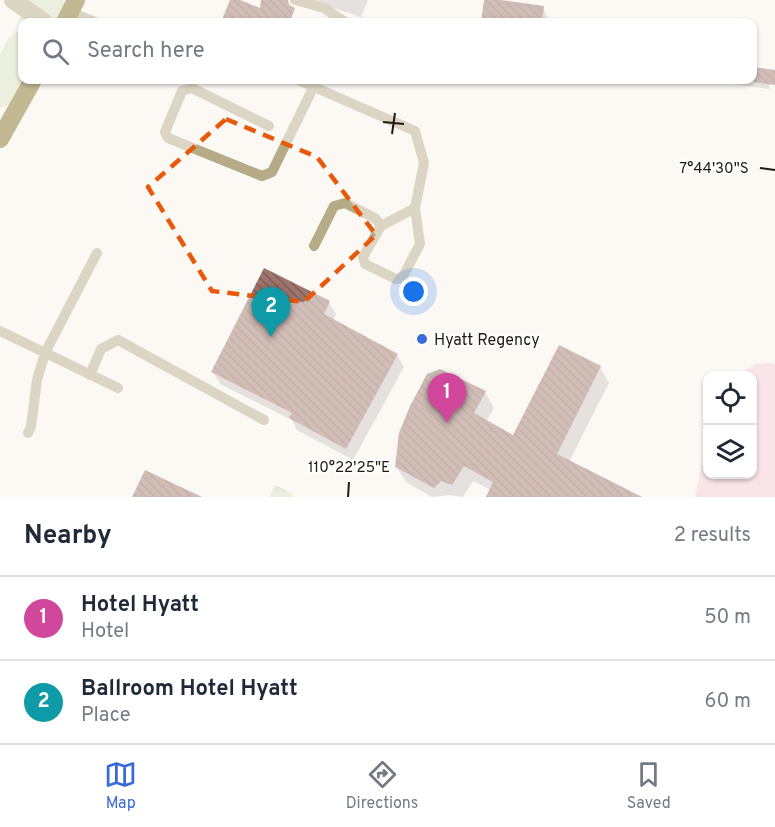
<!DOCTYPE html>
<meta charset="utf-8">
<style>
:root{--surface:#fff;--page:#f2f2f3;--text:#1f2937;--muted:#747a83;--line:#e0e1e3;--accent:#3a6ada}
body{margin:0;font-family:Overpass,sans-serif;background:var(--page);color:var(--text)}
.controls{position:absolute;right:18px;bottom:18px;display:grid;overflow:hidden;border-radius:12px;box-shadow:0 2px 4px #0004}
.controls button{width:54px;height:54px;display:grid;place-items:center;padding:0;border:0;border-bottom:2px solid var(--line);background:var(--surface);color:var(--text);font:30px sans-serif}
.you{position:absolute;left:414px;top:292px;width:21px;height:21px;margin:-15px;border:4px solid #fff;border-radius:50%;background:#1a73e8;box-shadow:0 0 0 9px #1a73e833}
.badge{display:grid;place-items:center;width:39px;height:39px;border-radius:50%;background:var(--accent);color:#fff;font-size:20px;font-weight:700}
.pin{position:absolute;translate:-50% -50px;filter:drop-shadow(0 2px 3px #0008)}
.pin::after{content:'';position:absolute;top:32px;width:21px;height:18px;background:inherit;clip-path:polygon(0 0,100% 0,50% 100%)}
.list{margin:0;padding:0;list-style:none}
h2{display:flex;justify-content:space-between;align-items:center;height:78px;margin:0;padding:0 24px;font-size:26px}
h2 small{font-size:20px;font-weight:400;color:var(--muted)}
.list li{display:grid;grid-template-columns:39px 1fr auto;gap:18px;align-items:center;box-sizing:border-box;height:84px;padding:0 24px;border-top:2px solid var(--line)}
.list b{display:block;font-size:22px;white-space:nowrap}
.list p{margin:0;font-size:20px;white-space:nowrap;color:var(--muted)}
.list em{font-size:20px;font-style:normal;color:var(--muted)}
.icon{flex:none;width:33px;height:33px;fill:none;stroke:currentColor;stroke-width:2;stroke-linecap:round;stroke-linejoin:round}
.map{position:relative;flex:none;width:775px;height:497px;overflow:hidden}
.search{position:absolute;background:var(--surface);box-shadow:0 2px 4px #0004;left:18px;right:18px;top:18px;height:66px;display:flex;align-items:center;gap:15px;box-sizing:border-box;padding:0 21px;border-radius:12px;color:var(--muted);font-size:22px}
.sheet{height:246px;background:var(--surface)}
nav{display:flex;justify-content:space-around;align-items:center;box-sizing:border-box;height:84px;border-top:2px solid var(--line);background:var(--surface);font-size:16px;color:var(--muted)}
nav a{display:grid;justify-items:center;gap:3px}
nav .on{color:var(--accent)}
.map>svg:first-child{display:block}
</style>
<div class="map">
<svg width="775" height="497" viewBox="0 0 775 497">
<defs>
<pattern id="water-ripples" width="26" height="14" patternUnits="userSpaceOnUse" patternTransform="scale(1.5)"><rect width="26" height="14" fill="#d4e6c0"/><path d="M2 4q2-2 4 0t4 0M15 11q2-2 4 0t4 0" fill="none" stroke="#b6c5a4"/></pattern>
<pattern id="building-back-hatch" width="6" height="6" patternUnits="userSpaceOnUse" patternTransform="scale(1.5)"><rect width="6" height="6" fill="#9e746b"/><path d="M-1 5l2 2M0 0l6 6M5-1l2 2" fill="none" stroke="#805e57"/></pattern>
</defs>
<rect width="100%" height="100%" fill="#fcf8f4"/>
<polygon fill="#f6cdd8" points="769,363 775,364 775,497 695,497 707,438 708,475 752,475 752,376 737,375 756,364"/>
<polygon fill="url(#water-ripples)" points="275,485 293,494 292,497 269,497"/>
<g fill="#0003">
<polygon points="231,0 235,0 291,22 223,22"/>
<polygon points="316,0 368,0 361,17 318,3"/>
<polygon points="486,0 543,8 548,18 573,22 483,22"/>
<polygon points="752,68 767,70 770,76 769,89 732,84 729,80 752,80"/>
<polygon points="329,303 336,314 333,320 397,355 404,367 353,460 297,430 292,420 220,384 213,372"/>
<polygon points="600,367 609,383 569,462 639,497 487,497 491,490 473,481 463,497 450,495 432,497 406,482 396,466 485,392 494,408 486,422 513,437"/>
</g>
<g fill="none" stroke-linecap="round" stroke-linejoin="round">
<g stroke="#d4e6c0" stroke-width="33">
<polyline points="36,22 48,0"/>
<polyline points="0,91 22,48"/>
</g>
</g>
<g fill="url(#building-back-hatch)">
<polygon points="230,0 240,0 260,8 261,0 288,0 289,5 295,8 291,19 295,22 221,22"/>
<polygon points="484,0 500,0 544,6 542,22 481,22"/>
<polygon points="753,67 775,70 775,85 753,82"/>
<polygon points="264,268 330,301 324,314 398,354 346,449 289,418 292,413 211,372"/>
<polygon points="559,345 601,366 557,454 642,497 486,497 493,482 464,466 452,485 441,481 434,488 395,467 399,433 410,406 427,374 440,369 486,391 474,413 513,435"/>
<polygon points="145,470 202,497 132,497"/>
</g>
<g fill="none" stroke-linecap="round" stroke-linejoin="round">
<g stroke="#b5ac87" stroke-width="10">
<polyline points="295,0 324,8 345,22"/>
<polyline points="70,12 95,22"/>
<polyline points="298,80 415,131 424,163 415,208 420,244 402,278 396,279 365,264 363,257 381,226 375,218 345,203 334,206 314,246"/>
<polyline points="269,126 192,88 182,91 165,132 168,138 262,176 272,172 314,86"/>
<polyline points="381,226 415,208"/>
<polyline points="0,331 118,388"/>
<polyline points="90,375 101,349 118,340 264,420"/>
<polyline points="28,433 31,427 37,380 45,353 97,253"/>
</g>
<polyline stroke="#b5ac87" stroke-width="18" points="13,0 44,22"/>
<g stroke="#7d6b1c" stroke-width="18">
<polyline points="65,22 76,0"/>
<polyline points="0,139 33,80"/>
</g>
</g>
<path d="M0 0H775V497H0ZM 226,119 L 317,157 L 376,235 L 304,302 L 212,291 L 148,187 Z" fill="#fcf8f4" fill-opacity=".55" fill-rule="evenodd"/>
<path fill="none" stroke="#e8590c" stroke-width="4.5" stroke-dasharray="12 8" stroke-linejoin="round" d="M 226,119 L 317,157 L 376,235 L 304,302 L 212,291 L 148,187 Z"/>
<path fill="none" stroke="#211912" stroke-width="2" d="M 383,122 L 404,124M 392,134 L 395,113M 760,168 L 775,170M 348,497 L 349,482"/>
<circle fill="#3a6ada" stroke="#fff" stroke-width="2" cx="422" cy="339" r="6"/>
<g text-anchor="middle" stroke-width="4.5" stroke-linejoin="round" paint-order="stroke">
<g font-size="16" fill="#211912" stroke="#fff" text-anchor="start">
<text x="434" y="345">Hyatt Regency</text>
</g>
</g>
<g font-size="15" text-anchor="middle" fill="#211912" stroke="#fff" stroke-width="4.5" stroke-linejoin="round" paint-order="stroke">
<text x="714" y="173">7°44'30"S</text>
<text x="349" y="472">110°22'25"E</text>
</g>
</svg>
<div class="controls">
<button><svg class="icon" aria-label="locate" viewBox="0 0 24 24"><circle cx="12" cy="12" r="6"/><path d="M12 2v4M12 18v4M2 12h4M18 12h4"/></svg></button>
<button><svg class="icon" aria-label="layers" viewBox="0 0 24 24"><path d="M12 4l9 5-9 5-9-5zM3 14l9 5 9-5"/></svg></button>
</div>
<div class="you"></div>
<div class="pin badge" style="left:447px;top:423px;background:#d1479c">1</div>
<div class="pin badge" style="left:271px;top:337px;background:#0f9aa8">2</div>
<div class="search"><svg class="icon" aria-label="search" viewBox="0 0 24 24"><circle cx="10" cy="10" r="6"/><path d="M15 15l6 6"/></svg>Search here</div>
</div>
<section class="sheet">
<h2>Nearby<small>2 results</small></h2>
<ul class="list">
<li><span class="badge" style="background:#d1479c">1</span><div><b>Hotel Hyatt</b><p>Hotel</p></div><em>50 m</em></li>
<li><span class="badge" style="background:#0f9aa8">2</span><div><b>Ballroom Hotel Hyatt</b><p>Place</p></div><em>60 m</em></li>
</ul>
</section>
<nav>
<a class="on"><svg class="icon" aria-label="map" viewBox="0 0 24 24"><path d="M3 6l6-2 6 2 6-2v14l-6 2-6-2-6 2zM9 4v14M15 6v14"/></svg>Map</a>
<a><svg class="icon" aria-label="directions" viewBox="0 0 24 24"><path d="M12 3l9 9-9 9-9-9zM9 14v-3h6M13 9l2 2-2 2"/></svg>Directions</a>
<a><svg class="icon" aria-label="saved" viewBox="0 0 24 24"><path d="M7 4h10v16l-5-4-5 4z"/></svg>Saved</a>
</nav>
